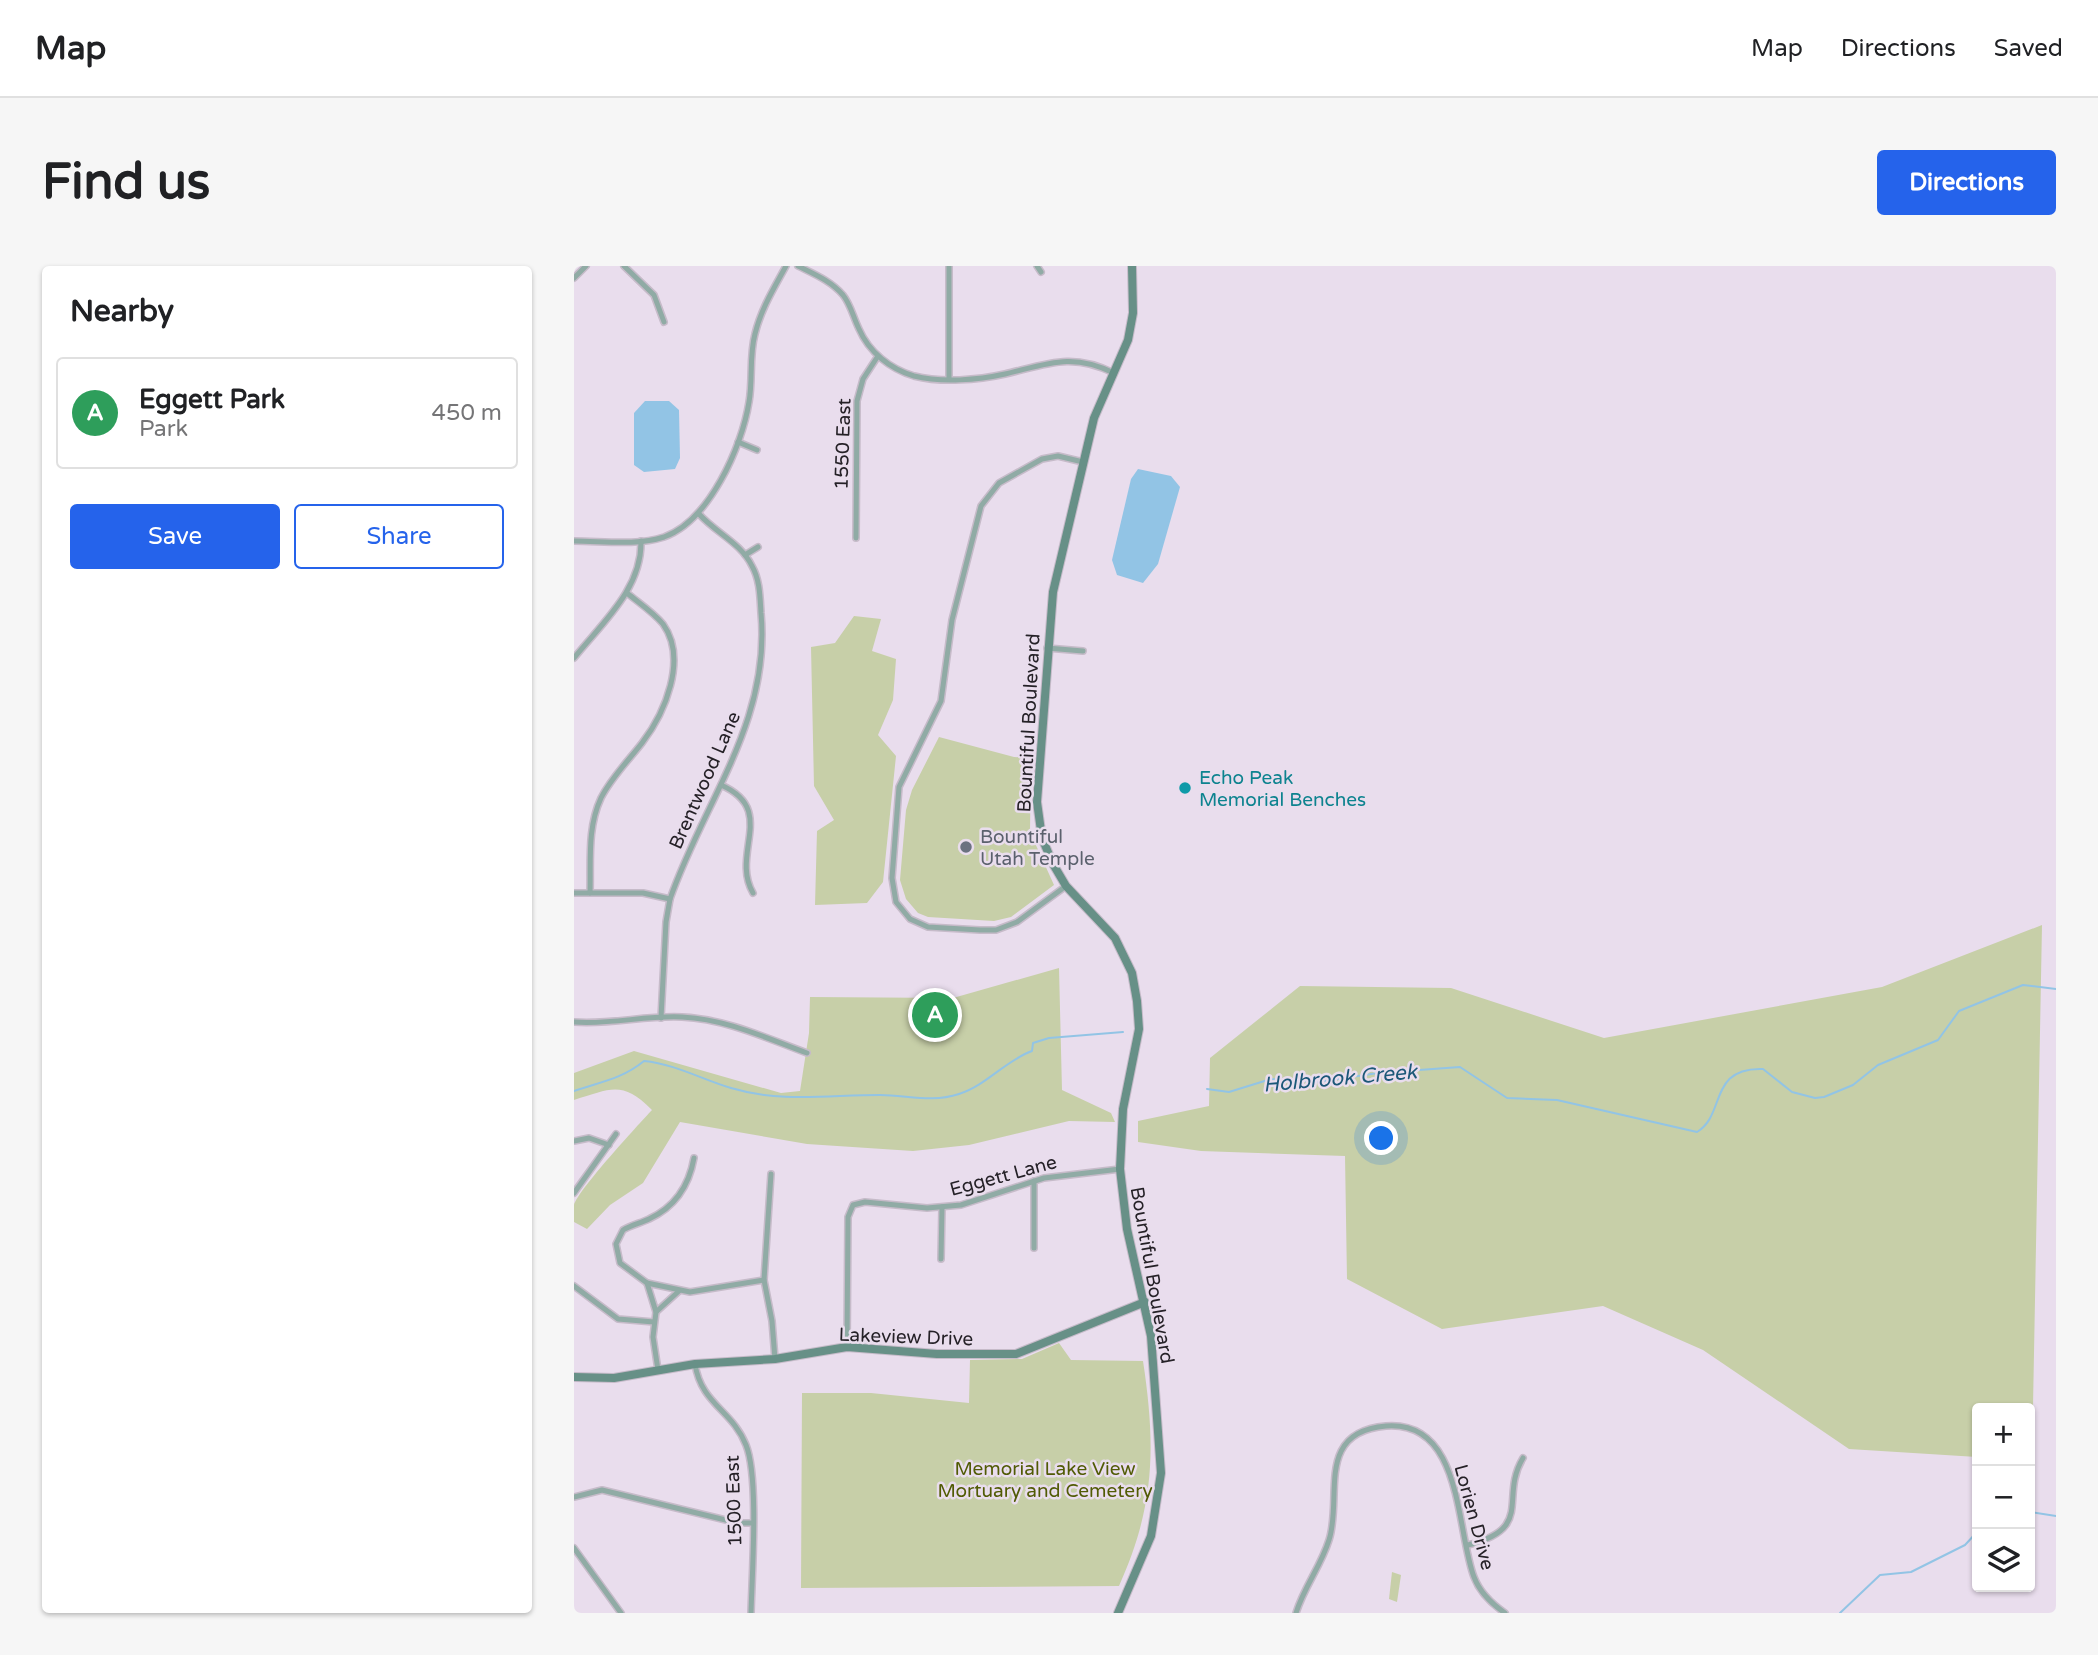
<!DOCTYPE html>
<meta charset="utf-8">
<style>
:root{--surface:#fff;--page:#f6f6f6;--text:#202124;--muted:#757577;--line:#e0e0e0;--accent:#2563eb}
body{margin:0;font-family:"Varela Round",sans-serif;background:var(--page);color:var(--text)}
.controls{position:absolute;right:21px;bottom:21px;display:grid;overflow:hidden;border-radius:7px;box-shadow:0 2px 5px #0004}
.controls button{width:63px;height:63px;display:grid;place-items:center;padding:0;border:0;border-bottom:2px solid var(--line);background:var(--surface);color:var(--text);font:35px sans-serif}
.you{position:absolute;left:808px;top:873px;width:24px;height:24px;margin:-18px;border:5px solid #fff;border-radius:50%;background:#1a73e8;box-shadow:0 0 0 10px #1a73e833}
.badge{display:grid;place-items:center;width:46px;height:46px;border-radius:50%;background:var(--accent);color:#fff;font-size:23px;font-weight:700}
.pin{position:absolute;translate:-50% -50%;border:4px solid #fff;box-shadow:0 2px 7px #0006}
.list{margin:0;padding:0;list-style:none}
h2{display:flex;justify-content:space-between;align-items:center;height:91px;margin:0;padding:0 28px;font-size:30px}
h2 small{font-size:23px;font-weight:400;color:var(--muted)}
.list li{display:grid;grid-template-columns:46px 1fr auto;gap:21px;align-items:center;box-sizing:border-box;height:112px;margin:0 14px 14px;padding:0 14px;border:2px solid var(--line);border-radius:7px}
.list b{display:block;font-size:26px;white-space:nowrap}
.list p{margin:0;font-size:23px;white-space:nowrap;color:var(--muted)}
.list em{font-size:23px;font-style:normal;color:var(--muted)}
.actions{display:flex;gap:14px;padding:21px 28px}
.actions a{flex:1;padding:16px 0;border:2px solid var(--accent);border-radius:7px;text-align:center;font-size:24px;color:var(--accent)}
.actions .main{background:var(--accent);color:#fff}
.icon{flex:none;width:38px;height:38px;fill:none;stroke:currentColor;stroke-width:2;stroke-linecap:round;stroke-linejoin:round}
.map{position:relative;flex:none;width:1482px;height:1347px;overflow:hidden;border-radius:7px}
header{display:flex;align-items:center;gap:42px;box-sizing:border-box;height:98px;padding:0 35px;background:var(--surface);border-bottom:2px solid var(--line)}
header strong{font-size:33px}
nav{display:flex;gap:38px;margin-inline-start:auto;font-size:24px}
.intro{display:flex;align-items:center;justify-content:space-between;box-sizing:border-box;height:168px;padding:0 42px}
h1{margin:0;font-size:49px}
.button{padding:18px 32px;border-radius:7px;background:var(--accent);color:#fff;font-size:24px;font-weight:700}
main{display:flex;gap:42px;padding:0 42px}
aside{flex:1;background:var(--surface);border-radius:7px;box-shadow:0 2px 5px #0004}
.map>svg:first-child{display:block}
</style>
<header>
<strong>Map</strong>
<nav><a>Map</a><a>Directions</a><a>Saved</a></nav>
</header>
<div class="intro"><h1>Find us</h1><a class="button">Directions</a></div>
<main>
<aside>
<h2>Nearby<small></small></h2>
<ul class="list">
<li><span class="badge" style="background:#2e9e5b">A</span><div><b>Eggett Park</b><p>Park</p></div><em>450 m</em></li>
</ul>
<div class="actions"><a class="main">Save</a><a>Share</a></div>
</aside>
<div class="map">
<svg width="1482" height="1347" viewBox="0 0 1482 1347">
<rect width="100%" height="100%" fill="#e9dded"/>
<g fill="#c7cfa8">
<polygon points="280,350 307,353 298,385 322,393 319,434 304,469 322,490 309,616 293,637 241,639 243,565 260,554 240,520 237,381 261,377"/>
<polygon points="365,471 440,491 457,492 456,566 480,619 437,651 420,655 354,651 344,647 332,633 326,614 332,544 338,524"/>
<polygon points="1468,659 1458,1194 1456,1142 1403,1142 1403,1191 1275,1183 1129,1084 1029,1040 868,1063 773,1013 771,890 627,885 564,876 564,855 635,840 636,792 726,720 877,722 1030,772 1308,721"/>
<path d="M 485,702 L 488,824 L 537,847 L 541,856 L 495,855 L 395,879 L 339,885 L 233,878 L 106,856 L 69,917 L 36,939 L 13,963 L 0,956 C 0,951 0,943 0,939 C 5,923 64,859 78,844 C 48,814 37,823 0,834 L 0,807 L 60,785 L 207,827 L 226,825 L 235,767 L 236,731 L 379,732 Z"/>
<path d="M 485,1077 L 497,1094 L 569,1095 C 582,1181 581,1240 545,1320 L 227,1322 L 228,1127 L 297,1127 L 395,1137 L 396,1094 L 448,1093 Z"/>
<polygon points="818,1306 827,1309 823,1336 815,1333"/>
</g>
<g fill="#92c4e5">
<polygon points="71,135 95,135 105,144 106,192 101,203 70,206 60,199 60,147"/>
<polygon points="564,203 597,210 606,221 584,298 569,317 543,309 538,294 557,213"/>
</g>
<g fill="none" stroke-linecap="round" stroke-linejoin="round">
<g stroke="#92c4e5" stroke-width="2">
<path d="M 633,823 L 655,826 L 697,813 L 744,816 L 804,807 L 886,801 L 933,832 L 983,834 L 1123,866 C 1152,849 1134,801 1189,803 L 1218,826 L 1241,832 L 1250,831 L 1279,819 L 1304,799 L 1364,774 L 1385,745 L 1449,719 L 1482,723"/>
<path d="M 0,825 C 26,816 48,813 70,795 C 101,798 127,813 157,822 C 207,837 254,829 306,829 C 333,829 358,837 385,828 C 413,819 432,794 458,785 L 459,777 L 475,772 L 549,766"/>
<polyline points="1456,1246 1482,1250"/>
<polyline points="1266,1347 1306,1309 1337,1306 1391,1279 1403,1266"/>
</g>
<g stroke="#c6bbc9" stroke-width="8">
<g id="street">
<polyline points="50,0 80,29 90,56"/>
<path d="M 224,0 C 240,8 257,15 269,29 C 277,39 279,51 285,63 C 295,86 316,103 340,110 C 368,117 404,114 431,108 C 473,98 498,86 540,107"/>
<polyline points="463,0 467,6"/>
<polyline points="0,12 12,0"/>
<polyline points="375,113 375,0"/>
<polyline points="164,176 183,184"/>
<polyline points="282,272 283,135 289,113 304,90"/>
<path d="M 0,275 C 29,275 62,280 90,271 C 135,255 168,181 175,136 C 179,114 175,90 181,68 C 187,43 200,22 212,0"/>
<polyline points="171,289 184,281"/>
<polyline points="473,382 509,385"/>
<path d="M 0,392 C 28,357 68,323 67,275"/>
<path d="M 147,519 C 204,544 156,587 179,627"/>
<polyline points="492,620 443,656 422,664 406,664 354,661 336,653 322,636 318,612 325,521 367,435 378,354 407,240 425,217 468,193 484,190 509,196"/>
<polyline points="0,627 69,627 96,633"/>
<path d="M 16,627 C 17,595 13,562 27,532 C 37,512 54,495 68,477 C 91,447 114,393 89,358 C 79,346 65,337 53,327"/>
<path d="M 87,752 L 92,656 L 96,633 C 130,535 197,456 187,347 C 186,331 186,314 178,300 C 167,277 142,267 125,248"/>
<path d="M 0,756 C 37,759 72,749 108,751 C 152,753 192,772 233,787"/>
<polyline points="0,875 15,872 35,879"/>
<polyline points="197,908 190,1014 198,1055 201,1093"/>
<polyline points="460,915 460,982"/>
<polyline points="0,927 42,868"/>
<polyline points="367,993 368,941"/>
<polyline points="73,1017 116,1026 190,1014"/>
<polyline points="0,1020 44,1053 80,1056"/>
<path d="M 82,1046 L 73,1017 L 46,997 L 42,978 L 49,964 C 57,959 67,957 75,953 C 101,941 115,920 120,892"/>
<polyline points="273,1081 274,951 279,939 291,936 353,942 387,939 470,912 546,903"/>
<path d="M 121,1098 C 127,1138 159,1145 172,1179 C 185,1211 178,1308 177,1347"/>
<polyline points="84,1104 79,1071 82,1046 105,1025"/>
<polyline points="0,1231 28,1224 164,1257 178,1257"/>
<path d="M 894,1279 C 961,1262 925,1232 949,1192"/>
<polyline points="0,1282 47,1347"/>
<path d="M 722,1347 C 730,1321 747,1300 755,1274 C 769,1232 740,1166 812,1160 C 889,1154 882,1264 900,1311 C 906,1327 918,1338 931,1347"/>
</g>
</g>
<g stroke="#c6bbc9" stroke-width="10">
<g id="secondary">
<polyline points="0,1111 40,1112 121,1098 201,1093 273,1081 363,1088 442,1088 571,1036"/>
<polyline points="544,1347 577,1270 587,1207 577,1070 553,963 546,903 549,843 565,763 563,735 558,707 541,672 492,620 479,598 468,572 463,536 479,326 520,152 554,74 559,47 558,0"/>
</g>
</g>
<use href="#street" stroke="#90aba5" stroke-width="5"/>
<use href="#secondary" stroke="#679087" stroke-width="8"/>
</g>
<circle fill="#0f9aa8" stroke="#e9dded" stroke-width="2.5" cx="611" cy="522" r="7"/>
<circle fill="#6b7280" stroke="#e9dded" stroke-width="2.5" cx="392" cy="581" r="7"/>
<g text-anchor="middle" stroke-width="5" stroke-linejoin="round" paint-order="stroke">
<g font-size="19" fill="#252127" stroke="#e9dded">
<text transform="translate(268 178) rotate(-88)" y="7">1550 East</text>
<text transform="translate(454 457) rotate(-87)" y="7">Bountiful Boulevard</text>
<text transform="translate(130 514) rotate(-66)" y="7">Brentwood Lane</text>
<text transform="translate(429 909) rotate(-15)" y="7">Eggett Lane</text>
<text transform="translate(579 1009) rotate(80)" y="7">Bountiful Boulevard</text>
<text transform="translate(332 1070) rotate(2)" y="7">Lakeview Drive</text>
<text transform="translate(159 1235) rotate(-92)" y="7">1500 East</text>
<text transform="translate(901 1251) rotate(75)" y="7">Lorien Drive</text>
</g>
<g font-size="19" fill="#0d838f" stroke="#e9dded" text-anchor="start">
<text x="625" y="518">Echo Peak<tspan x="625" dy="22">Memorial Benches</tspan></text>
</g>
<g font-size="19" fill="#5b616d" stroke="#e9dded" text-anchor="start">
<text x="406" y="577">Bountiful<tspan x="406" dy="22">Utah Temple</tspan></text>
</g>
<g font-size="19" fill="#515b05" stroke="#e9dded">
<text x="471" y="1209">Memorial Lake View<tspan x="471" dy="22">Mortuary and Cemetery</tspan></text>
</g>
<g font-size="21" font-style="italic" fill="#1c5878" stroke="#e9dded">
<text transform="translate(766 812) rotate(-5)" y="7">Holbrook Creek</text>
</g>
</g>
</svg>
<div class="controls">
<button>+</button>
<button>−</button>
<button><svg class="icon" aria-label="layers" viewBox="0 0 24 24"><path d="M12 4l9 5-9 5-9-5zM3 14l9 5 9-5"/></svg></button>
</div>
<div class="you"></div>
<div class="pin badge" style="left:361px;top:749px;background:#2e9e5b">A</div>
</div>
</main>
